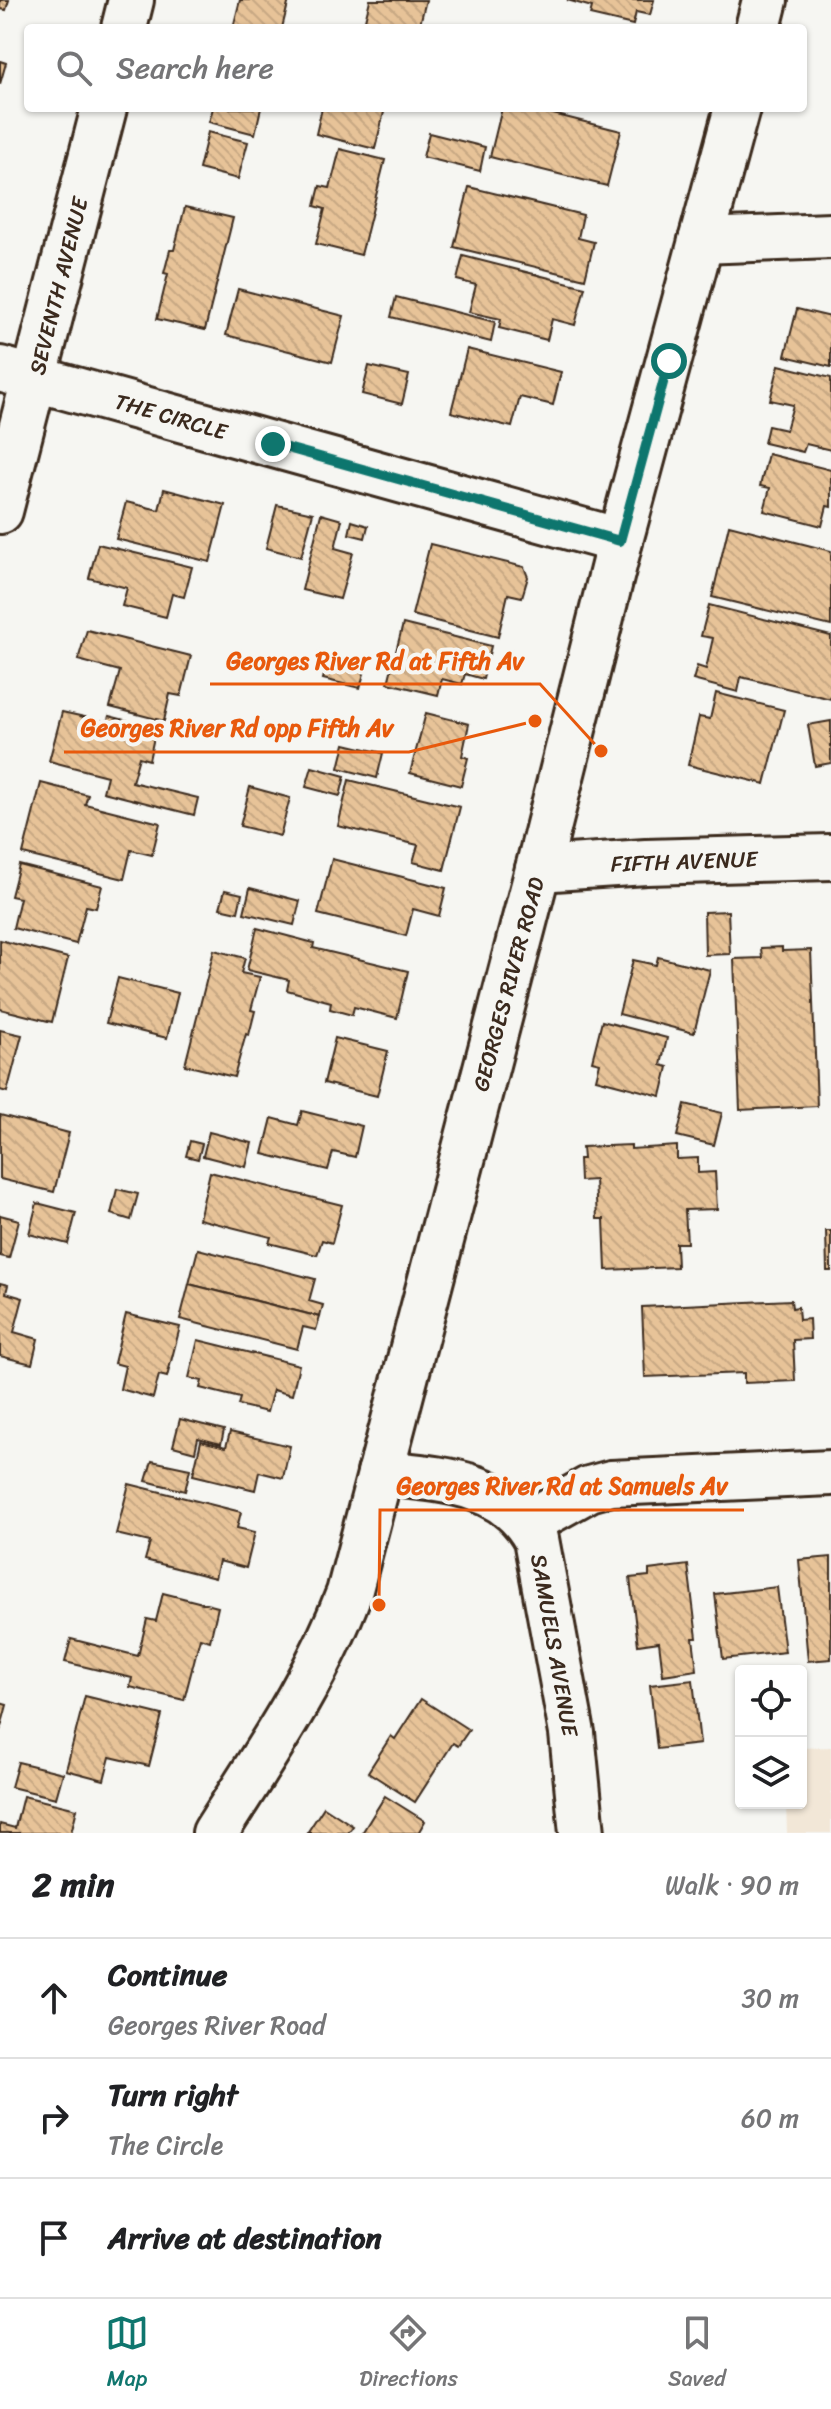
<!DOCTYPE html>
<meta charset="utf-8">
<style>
:root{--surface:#fff;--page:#f6f6f6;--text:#202124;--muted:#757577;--line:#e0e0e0;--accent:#0f766e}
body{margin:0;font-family:Sriracha,sans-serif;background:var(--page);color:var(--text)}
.controls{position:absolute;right:24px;bottom:24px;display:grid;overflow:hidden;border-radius:8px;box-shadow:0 2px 6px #0004}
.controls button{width:72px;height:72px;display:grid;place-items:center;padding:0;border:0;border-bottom:2px solid var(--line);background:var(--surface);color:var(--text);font:40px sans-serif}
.stop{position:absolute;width:24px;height:24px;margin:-18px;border:6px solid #0f766e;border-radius:50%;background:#fff}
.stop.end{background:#0f766e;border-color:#fff;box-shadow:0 2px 8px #0008}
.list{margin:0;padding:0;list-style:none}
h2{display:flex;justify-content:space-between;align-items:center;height:104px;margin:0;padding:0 32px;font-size:34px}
h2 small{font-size:26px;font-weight:400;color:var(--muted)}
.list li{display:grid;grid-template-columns:52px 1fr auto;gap:24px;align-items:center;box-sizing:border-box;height:120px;padding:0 32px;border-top:2px solid var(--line)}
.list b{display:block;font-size:30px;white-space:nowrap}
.list p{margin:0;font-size:26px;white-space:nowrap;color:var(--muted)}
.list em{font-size:26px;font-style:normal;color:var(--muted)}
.icon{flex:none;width:44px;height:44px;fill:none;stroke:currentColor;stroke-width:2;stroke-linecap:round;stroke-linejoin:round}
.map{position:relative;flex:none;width:831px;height:1833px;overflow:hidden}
.search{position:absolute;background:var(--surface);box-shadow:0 2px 6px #0004;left:24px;right:24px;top:24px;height:88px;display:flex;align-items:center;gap:20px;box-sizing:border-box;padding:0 28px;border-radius:8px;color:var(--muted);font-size:30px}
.sheet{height:464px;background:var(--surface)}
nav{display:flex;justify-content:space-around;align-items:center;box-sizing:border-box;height:112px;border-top:2px solid var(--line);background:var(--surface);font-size:22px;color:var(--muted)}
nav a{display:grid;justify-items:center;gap:4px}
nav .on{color:var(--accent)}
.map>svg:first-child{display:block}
</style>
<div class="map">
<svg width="831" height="1833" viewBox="0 0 831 1833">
<defs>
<pattern id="building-back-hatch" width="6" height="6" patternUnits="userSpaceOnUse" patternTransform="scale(2)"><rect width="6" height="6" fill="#e7c398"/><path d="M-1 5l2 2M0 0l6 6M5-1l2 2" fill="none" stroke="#c7a883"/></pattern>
</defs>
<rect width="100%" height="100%" fill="#f6f6f2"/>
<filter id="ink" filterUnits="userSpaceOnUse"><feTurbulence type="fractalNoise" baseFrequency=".0125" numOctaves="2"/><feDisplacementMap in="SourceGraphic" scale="16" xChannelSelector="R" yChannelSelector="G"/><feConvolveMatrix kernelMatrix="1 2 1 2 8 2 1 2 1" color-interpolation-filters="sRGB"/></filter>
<g filter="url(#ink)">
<polygon fill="#f2e7d7" points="831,1747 831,1833 787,1833 786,1803 801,1803 801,1748"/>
<g fill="url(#building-back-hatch)" stroke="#3b2a1e" stroke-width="2">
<polygon points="0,0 9,0 6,10 0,9"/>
<polygon points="240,0 289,0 282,28 233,28"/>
<polygon points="370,0 426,0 419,28 363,28"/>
<polygon points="567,0 654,0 650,15 636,12 633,25 590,15 592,7"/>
<polygon points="0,61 6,63 0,84"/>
<polygon points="213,108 261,108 255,134 209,122"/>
<polygon points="322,108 385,108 375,149 316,134"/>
<polygon points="502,108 529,108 621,131 607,186 490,157"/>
<polygon points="208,132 248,142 238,179 199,169"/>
<polygon points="429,133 485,147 480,171 423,157"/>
<polygon points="340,149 385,160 361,255 316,244 325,209 315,206 320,186 330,188"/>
<polygon points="469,187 583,215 578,238 594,242 585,279 454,247"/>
<polygon points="185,207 233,218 205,330 157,319 168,274 164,273 170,250 174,250"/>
<polygon points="463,256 585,287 575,325 552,319 547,340 499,328 501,319 469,312 476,285 457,280"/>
<polygon points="238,289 344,316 332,362 226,335"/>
<polygon points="396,297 495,322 491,342 391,317"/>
<polygon points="797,309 831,317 831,367 785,356"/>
<polygon points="467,349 561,372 553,405 520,397 512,427 451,412"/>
<polygon points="779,365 831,378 831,450 806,444 803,452 764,443 768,426 786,430 793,405 770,400"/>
<polygon points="369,366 409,375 402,404 362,394"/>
<polygon points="768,454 831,470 831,507 827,506 822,526 764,511 770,488 760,486"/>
<polygon points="164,489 225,505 210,562 116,539 126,502 159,510"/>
<polygon points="277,505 313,513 301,557 266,548"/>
<polygon points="321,514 342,520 335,548 353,553 340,599 302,590"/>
<polygon points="352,521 368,526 365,538 349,534"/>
<polygon points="729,525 831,551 831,626 712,597"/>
<polygon points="98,544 192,567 184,597 172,594 166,617 122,606 127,588 89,578"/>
<polygon points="430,544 524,567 528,577 522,597 508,594 498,637 412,615"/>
<polygon points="709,605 831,636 831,699 741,677 738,692 693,680 697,666 706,669 713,638 701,636"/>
<polygon points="403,624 491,646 483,679 465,674 462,684 442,679 438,695 388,683"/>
<polygon points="87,630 191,656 181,696 170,694 164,721 110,707 120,671 78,660"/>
<polygon points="329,656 366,666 360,688 323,679"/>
<polygon points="716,693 784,710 765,784 688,765 699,717 710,719"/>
<polygon points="62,712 107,722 109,716 156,728 149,760 139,757 132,782 198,798 194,815 103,792 107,776 49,761"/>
<polygon points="426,713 469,724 462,756 468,758 461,786 410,773"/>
<polygon points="831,721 831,763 815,766 808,725"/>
<polygon points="345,744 383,753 377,778 339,768"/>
<polygon points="312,767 345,776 340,796 306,787"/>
<polygon points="349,780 460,807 444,870 413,862 418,845 338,826"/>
<polygon points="41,783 88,795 85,804 160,823 152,855 131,850 124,879 23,854"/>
<polygon points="250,787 290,798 280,836 240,826"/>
<polygon points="332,859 446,888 439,916 413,909 406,936 318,914"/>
<polygon points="19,865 102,886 96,908 86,906 76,944 13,928 20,898 11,896"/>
<polygon points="250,888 300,901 294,925 244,913"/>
<polygon points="225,890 242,894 238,912 220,908"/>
<polygon points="728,911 730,954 705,955 704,912"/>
<polygon points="257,928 314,943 313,948 408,971 397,1018 354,1007 352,1015 330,1009 331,1002 287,990 289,980 247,970"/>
<polygon points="0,940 68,958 52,1022 0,1009"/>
<polygon points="782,947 782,951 811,950 817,1106 740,1110 734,959 762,958 761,948"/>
<polygon points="214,950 245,958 241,973 260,977 251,1010 255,1011 249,1035 246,1034 234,1077 185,1065"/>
<polygon points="658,957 710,970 694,1033 619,1014 633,960 656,965"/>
<polygon points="118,978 178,993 167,1038 106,1023"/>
<polygon points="602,1021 667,1038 661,1065 668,1067 661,1096 596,1079 600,1063 592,1061"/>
<polygon points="0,1030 22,1035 7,1092 0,1090"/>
<polygon points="335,1038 388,1051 377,1096 324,1083"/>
<polygon points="685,1104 722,1113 714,1145 677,1136"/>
<polygon points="302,1111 362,1126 355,1157 333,1152 328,1170 263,1154 272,1118 298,1125"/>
<polygon points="0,1115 69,1133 54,1192 0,1179"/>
<polygon points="209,1132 252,1143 246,1167 203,1156"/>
<polygon points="190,1141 202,1144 198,1159 186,1156"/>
<polygon points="631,1145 631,1149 677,1146 677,1159 698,1158 698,1173 715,1172 717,1209 685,1210 687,1243 676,1243 677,1267 606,1270 604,1219 597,1219 595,1180 580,1181 579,1159 583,1159 582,1147"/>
<polygon points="210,1172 342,1205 332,1243 322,1240 317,1255 269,1243 271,1237 199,1219"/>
<polygon points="117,1189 138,1194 131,1220 111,1214"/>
<polygon points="37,1203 76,1213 68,1244 29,1234"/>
<polygon points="0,1215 19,1220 9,1258 0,1256"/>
<polygon points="826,1231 831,1231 831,1271 827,1271"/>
<polygon points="198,1249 315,1279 309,1301 323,1305 320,1317 189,1284"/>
<polygon points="0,1283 8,1285 6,1293 23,1298 14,1332 38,1339 32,1364 0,1356"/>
<polygon points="189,1284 320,1317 316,1330 303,1327 297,1349 180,1319"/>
<polygon points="791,1300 792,1308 798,1307 799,1320 809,1319 810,1339 793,1340 795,1381 744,1383 744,1373 645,1377 642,1307"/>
<polygon points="126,1314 180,1327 167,1377 159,1375 153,1398 120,1389 125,1366 114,1363"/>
<polygon points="198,1340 299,1365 292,1395 273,1390 267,1412 238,1405 240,1398 200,1388 202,1381 189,1378"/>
<polygon points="180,1419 224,1430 221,1444 198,1438 195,1452 173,1446"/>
<polygon points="230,1432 290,1446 283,1478 259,1472 255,1490 193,1475 201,1441 226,1447"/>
<polygon points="152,1461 190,1469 185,1491 146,1481"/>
<polygon points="129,1484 241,1512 237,1528 255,1532 246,1568 219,1561 215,1578 145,1560 150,1542 116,1534"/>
<polygon points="831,1557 831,1659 808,1661 799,1560"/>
<polygon points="688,1565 697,1638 693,1638 697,1670 663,1675 659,1642 638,1645 630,1578 649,1576 649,1570"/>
<polygon points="777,1587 785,1652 723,1659 715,1594"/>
<polygon points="163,1593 218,1607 210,1641 200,1638 184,1700 130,1687 132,1678 65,1662 71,1639 138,1656 147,1619 156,1621"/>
<polygon points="693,1680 700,1744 657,1749 650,1685"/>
<polygon points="85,1696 162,1715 149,1766 110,1757 104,1780 66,1770"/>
<polygon points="421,1699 469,1730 458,1746 453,1743 415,1802 368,1772 391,1736 395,1739"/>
<polygon points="0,1703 7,1705 0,1731"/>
<polygon points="18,1762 63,1773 56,1798 11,1787"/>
<polygon points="23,1796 77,1809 71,1833 0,1833 0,1824 15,1828"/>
<polygon points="385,1796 425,1821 418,1833 362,1833"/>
<polygon points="324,1807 353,1826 348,1833 307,1833"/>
</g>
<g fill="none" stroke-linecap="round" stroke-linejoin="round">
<g stroke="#3b2a1e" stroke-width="50">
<g id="street">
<polyline points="124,28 131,0"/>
<polyline points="701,241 831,236"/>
<polyline points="0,369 620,541"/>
<polyline points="0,511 104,108"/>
<polyline points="538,869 646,862 831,857"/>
<path d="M 380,1473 C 439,1479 505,1480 536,1539 L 572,1733 L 582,1833"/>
<polyline points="528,1523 589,1489 611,1483 831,1473"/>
</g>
</g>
<g stroke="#3b2a1e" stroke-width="50">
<g id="secondary">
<polyline points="758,28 765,0"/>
<path d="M 215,1833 C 265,1754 316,1681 349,1593 L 538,869 L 620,541 L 737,108"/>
</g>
</g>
<use href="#street" stroke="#f6f6f2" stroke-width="44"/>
<use href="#secondary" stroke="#f6f6f2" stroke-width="44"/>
</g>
</g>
<g fill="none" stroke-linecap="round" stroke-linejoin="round" filter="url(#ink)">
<polyline stroke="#0f766e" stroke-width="10" points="273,444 620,541 669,361"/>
</g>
<g text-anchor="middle" stroke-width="8" stroke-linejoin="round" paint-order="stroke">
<g font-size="22" fill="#3b2a1e" stroke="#f6f6f2">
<text transform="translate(58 286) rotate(-76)" y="8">SEVENTH AVENUE</text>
<text transform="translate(171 416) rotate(16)" y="8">THE CIRCLE</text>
<text transform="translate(684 861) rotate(-2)" y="8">FIFTH AVENUE</text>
<text transform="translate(508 984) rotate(-75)" y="8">GEORGES RIVER ROAD</text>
<text transform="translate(555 1645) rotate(80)" y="8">SAMUELS AVENUE</text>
</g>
</g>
<path fill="none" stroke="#e8590c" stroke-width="3" d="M601 751L540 684H210M535 721L409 752H64M379 1605L380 1510H744"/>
<g fill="#e8590c" stroke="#f6f6f2" stroke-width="3">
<circle cx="601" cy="751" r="8"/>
<circle cx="535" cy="721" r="8"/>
<circle cx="379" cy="1605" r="8"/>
</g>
<g font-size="24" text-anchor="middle" font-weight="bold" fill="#e8590c" stroke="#f6f6f2" stroke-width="8" stroke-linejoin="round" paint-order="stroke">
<text x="375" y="669">Georges River Rd at Fifth Av</text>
<text x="237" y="736">Georges River Rd opp Fifth Av</text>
<text x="562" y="1494">Georges River Rd at Samuels Av</text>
</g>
</svg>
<div class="controls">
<button><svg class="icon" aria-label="locate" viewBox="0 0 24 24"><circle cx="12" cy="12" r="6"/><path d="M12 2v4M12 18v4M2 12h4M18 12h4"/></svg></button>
<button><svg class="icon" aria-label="layers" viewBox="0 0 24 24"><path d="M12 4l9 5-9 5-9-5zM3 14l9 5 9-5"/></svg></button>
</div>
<div class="stop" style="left:669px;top:361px"></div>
<div class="stop end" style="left:273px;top:444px"></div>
<div class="search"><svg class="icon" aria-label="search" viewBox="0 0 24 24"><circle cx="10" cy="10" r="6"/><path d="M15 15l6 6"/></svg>Search here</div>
</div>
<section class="sheet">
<h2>2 min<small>Walk · 90 m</small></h2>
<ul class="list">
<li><svg class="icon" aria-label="ahead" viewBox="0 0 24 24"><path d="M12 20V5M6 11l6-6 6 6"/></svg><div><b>Continue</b><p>Georges River Road</p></div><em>30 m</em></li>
<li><svg class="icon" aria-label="right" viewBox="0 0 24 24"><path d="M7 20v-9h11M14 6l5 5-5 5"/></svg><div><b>Turn right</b><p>The Circle</p></div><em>60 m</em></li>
<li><svg class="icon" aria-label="arrive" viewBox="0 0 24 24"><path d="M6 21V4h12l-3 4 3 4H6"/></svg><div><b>Arrive at destination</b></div></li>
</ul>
</section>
<nav>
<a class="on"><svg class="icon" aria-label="map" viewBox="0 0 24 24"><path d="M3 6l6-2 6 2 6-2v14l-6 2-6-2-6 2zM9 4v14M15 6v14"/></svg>Map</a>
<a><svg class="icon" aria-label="directions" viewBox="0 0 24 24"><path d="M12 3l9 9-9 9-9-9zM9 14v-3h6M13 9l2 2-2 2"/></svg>Directions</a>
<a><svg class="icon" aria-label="saved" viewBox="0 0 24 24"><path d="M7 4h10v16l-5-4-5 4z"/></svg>Saved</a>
</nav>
